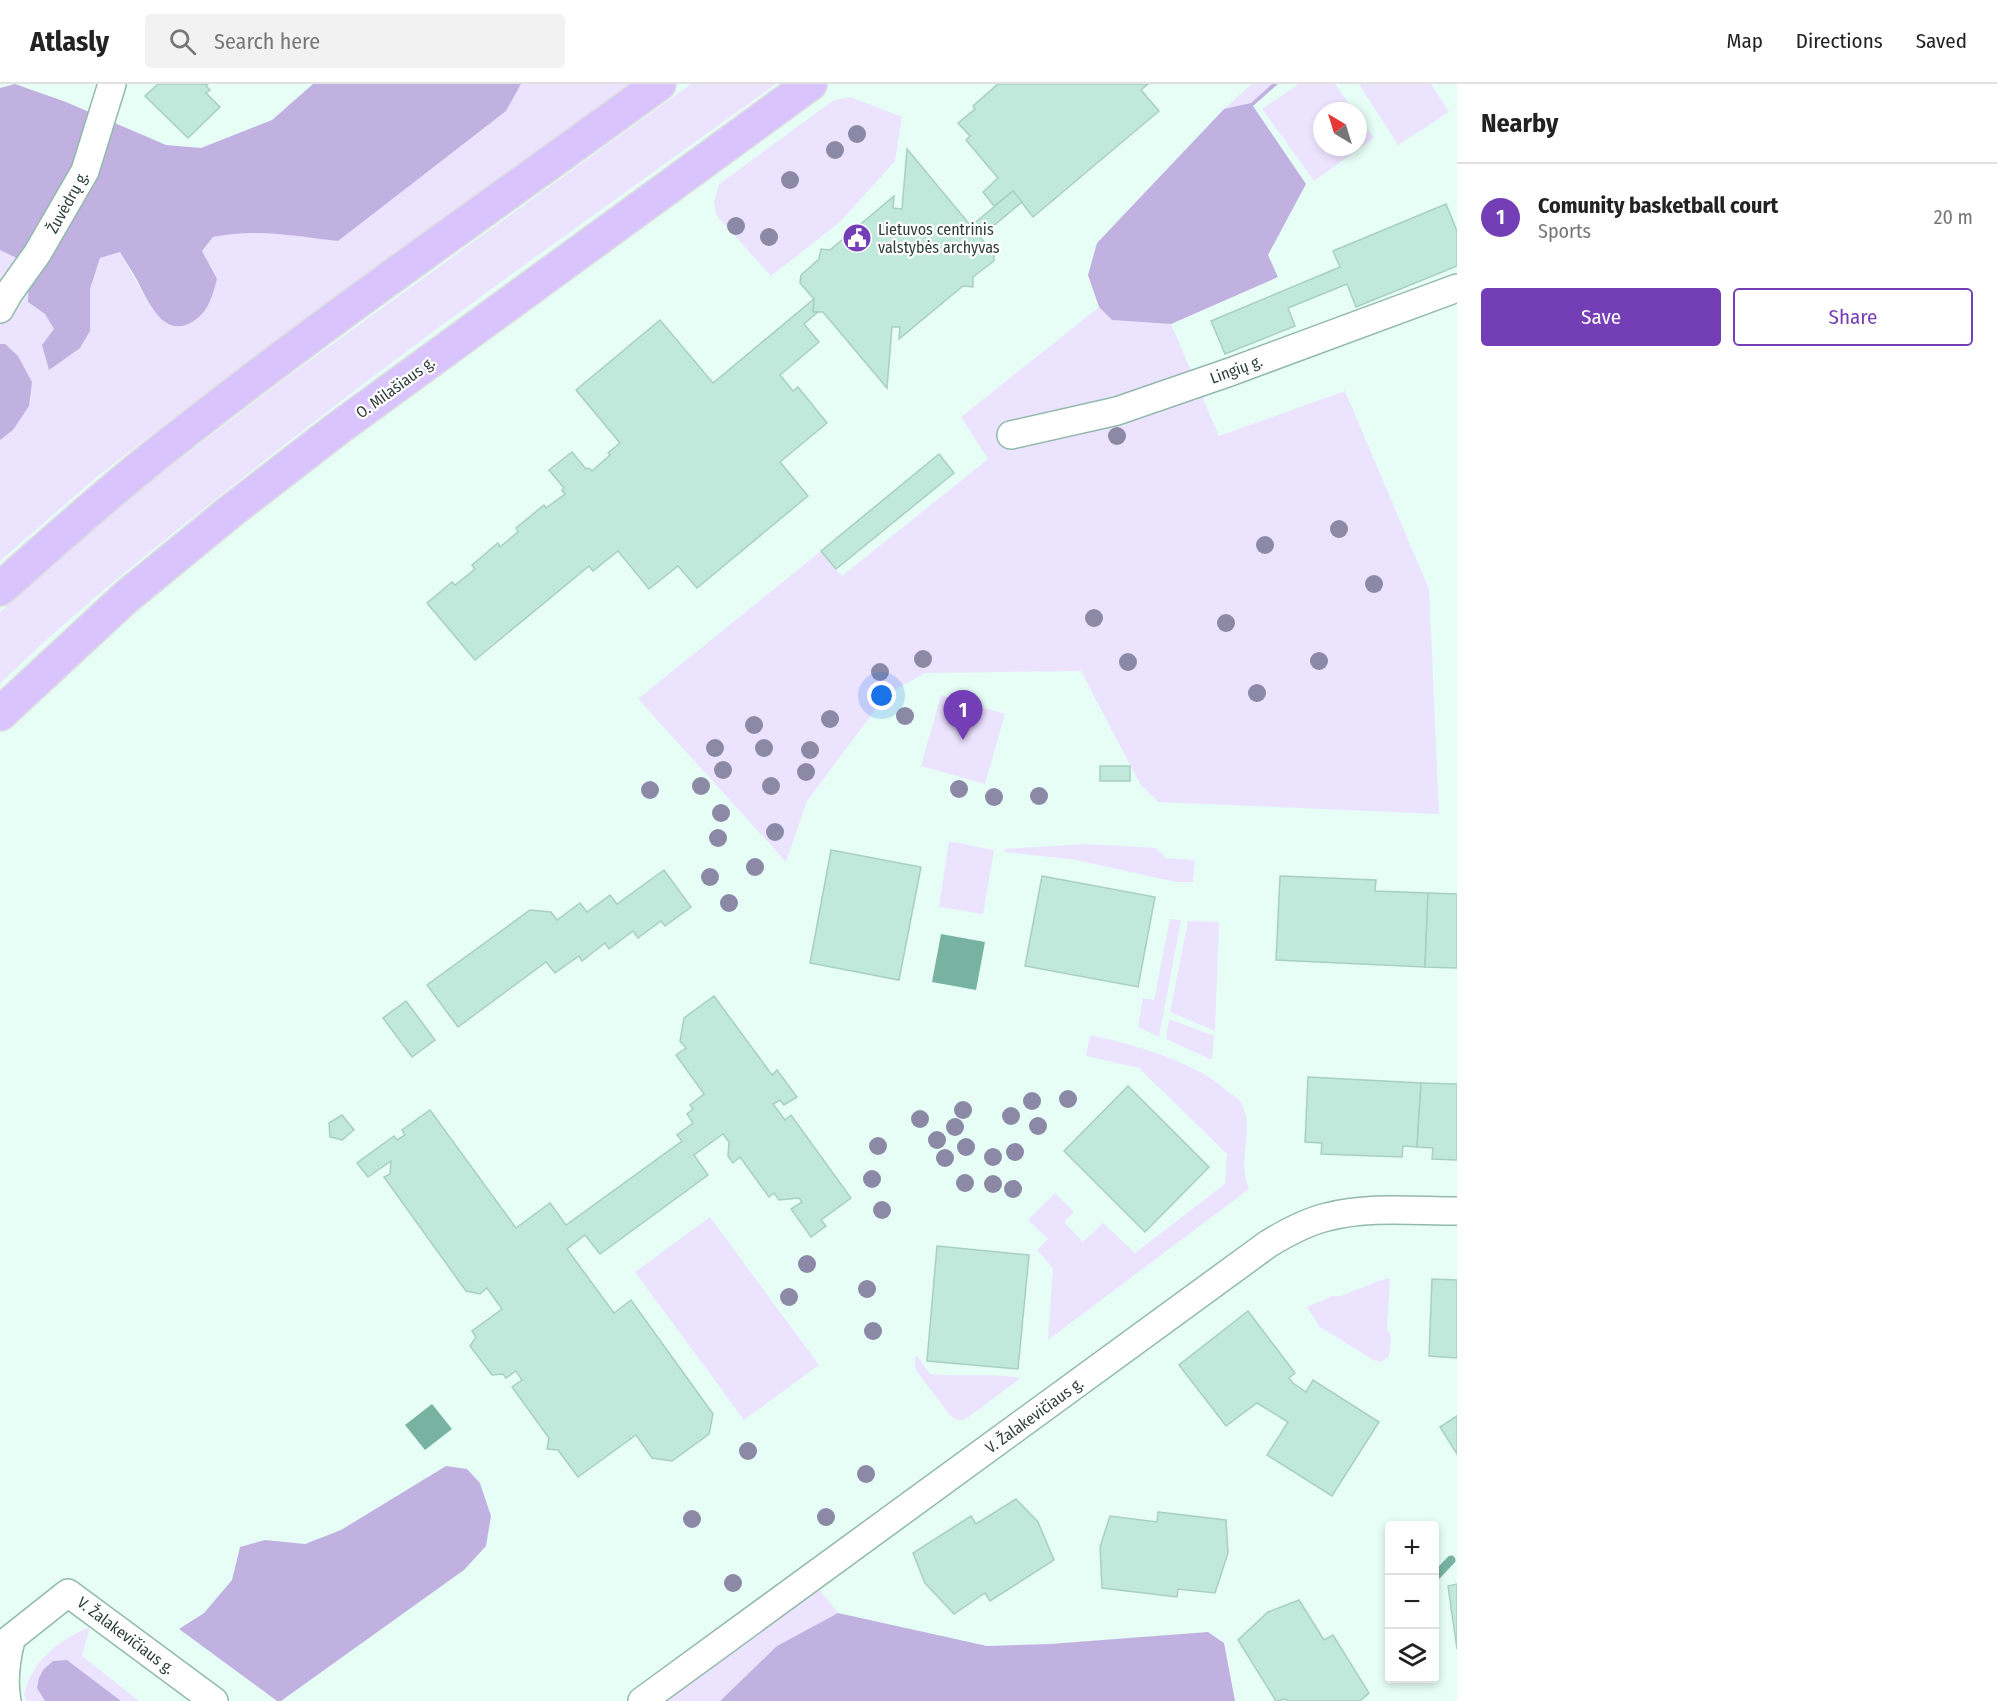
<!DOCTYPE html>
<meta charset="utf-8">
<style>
:root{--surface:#fff;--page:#f2f2f2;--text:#222;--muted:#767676;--line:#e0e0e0;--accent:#743fb6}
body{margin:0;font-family:"Fira Sans Condensed",sans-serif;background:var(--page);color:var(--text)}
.controls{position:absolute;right:18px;bottom:18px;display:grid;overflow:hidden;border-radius:6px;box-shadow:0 3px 9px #0003}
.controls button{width:54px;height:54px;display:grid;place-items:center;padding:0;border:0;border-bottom:2px solid var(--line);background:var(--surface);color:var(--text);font:30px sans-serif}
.compass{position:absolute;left:1313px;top:18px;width:54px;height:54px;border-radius:50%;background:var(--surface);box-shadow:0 3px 9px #0003;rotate:322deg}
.you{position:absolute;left:882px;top:612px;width:21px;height:21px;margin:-15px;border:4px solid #fff;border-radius:50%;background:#1a73e8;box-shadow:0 0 0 9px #1a73e833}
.badge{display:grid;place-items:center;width:39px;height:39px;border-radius:50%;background:var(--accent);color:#fff;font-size:20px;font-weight:700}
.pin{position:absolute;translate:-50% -50px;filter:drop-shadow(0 2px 3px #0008)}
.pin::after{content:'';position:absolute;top:32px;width:21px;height:18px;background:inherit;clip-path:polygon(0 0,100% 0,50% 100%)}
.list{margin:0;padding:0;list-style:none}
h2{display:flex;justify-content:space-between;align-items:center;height:78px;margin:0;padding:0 24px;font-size:26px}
h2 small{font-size:20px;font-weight:400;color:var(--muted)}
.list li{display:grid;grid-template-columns:39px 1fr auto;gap:18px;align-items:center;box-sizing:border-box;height:108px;padding:0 24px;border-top:2px solid var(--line)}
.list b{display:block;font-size:22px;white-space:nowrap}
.list p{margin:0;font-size:20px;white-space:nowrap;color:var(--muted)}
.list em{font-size:20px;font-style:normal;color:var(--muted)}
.actions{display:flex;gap:12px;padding:18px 24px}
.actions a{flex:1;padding:14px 0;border:2px solid var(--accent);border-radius:6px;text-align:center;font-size:21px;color:var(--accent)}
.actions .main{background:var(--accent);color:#fff}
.icon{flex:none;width:33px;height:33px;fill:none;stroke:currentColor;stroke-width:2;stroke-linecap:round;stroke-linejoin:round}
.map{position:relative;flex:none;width:1457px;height:1617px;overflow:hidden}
header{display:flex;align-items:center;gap:36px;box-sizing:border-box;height:84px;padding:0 30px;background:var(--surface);border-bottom:2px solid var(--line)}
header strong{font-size:28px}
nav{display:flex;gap:33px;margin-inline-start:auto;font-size:21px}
.search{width:420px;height:54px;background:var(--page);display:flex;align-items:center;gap:15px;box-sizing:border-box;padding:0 21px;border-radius:6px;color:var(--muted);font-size:22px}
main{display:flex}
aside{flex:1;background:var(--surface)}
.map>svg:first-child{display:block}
</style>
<header>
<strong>Atlasly</strong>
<div class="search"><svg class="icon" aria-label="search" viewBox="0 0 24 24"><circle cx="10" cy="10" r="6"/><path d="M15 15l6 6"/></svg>Search here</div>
<nav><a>Map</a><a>Directions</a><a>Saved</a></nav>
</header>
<main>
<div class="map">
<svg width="1457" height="1617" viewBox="0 0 1457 1617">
<rect width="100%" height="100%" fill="#e6fef6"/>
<g fill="#ece3ff">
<polygon points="521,0 631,0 229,291 98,392 0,477 0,356 13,346 5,260 0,260 0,166 29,180 28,218 45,230 54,245 90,247 90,205 100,174 120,168 152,225 217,195 202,167 213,153 235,148 275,150 506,27"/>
<path d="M 691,0 L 776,0 C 596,130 414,257 240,396 C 158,461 75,526 0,600 L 0,528 L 133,411 L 287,293 Z"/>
<polygon points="1252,0 1272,0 1251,19 1224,25"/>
<polygon points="1298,0 1335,0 1354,27 1322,27 1322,63 1358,63 1358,32 1374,54 1314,97 1262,25"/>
<polygon points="1359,0 1431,0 1449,28 1398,61"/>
<polygon points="851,13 902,33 895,77 840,138 771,192 716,131 714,118 719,100 834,16"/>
<polygon points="1099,223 1112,236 1171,240 1219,352 1345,307 1429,505 1439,730 1158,718 1140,700 1081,587 925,589 887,610 807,717 786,778 638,615 821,467 842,492 988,375 961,333"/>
<polygon points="941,611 1005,630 985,700 921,682"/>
<polygon points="949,757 994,766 983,830 939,823"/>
<polygon points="1085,760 1156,764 1166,774 1195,776 1193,798 1176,798 1076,776 1004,768 1005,765"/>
<polygon points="1170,835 1181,836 1159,953 1138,943 1143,914 1154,916"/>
<polygon points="1188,837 1219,838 1215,947 1170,928"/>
<polygon points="1169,935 1214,952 1212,976 1166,955"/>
<path d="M 1090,951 C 1128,959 1165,970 1200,988 C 1214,995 1225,1006 1238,1015 C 1255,1035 1241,1067 1245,1091 C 1245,1095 1248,1100 1249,1105 L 1048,1256 L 1053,1184 L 1037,1166 L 1048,1155 L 1028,1136 L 1055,1109 L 1074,1128 L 1064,1138 L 1083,1158 L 1103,1139 L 1135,1169 L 1225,1100 L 1227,1070 L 1139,984 L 1086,972 Z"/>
<polygon points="710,1133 819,1281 744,1336 635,1188"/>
<path d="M 1390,1194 L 1387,1245 C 1393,1252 1390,1263 1389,1272 L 1381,1278 L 1373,1276 L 1320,1243 L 1307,1223 L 1332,1212 L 1341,1212 L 1378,1197 Z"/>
<path d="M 915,1272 L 918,1273 L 930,1290 C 960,1293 990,1289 1021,1294 L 967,1334 C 961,1338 955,1336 950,1331 L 917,1288 L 915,1283 Z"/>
<polygon points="816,1501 838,1529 777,1562 720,1617 660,1617"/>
<path d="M 90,1543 L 82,1572 L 139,1617 L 121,1617 L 67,1576 L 53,1577 L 43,1586 L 39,1594 L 37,1604 L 45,1617 L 27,1617 L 24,1611 C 33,1576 58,1556 90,1543 Z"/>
</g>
<g fill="#c1b1e0">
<path d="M 15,0 L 66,18 L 166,61 L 201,64 L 272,36 L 313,0 L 521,0 L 506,27 L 338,157 C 296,152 254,144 213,153 L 202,167 L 217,195 C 212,214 207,232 188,240 C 162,252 147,215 137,196 C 132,187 126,178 120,168 L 100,174 L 90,205 L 90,247 L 80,264 L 49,286 L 42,261 L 54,245 L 45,230 L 28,218 L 29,180 L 0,166 L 0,4 Z"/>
<polygon points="1272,0 1278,0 1253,22 1306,100 1268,171 1278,193 1171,240 1112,236 1099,223 1088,191 1097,159 1224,25 1251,19"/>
<polygon points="0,260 5,260 18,272 32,298 29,322 13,346 0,356"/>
<polygon points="446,1382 467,1385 480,1399 491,1432 486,1462 464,1486 281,1617 277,1617 179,1545 204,1529 232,1496 240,1463 265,1456 305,1460 341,1446"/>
<polygon points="838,1529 987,1562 1050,1560 1208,1548 1224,1559 1235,1617 720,1617 777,1562"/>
<polygon points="67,1576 121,1617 45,1617 37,1604 39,1594 43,1586 53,1577"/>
</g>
<g fill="#78b3a1">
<polygon points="941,850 985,858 976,906 932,898"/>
<polygon points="432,1320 452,1345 425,1366 405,1341"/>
</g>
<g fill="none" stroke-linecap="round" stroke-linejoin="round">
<polyline stroke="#78b3a1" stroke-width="9" points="1434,1494 1451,1476"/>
</g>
<g fill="#c0e8db" stroke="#a8cfc2" stroke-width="1.5">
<polygon points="158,0 208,0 206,2 210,6 206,9 220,23 188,54 145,12"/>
<polygon points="998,0 1148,0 1141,6 1159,27 1033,133 1013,107 994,122 983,108 998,94 966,56 970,52 958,39 975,25 973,22"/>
<polygon points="907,65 971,142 1013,107 1022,118 980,153 994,170 994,177 973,193 973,203 963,202 899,255 900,243 892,243 887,304 823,228 813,228 814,215 800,199 801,191 819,175 821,165 830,166 894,112 893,124 902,125"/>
<polygon points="1446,120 1457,147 1457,182 1356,223 1347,200 1288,224 1295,242 1225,270 1211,237 1340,183 1333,167"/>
<polygon points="814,215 813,228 818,228 804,240 819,258 780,291 793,307 798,303 827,339 780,378 808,412 697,504 678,482 649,505 618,467 593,487 589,482 475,576 427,519 452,498 455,501 475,485 472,481 498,459 500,463 518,448 516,444 544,421 546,424 565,410 562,406 564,404 549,386 572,368 586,385 589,384 592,387 610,371 608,369 620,359 576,306 660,236 713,299"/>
<polygon points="939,370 954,389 836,485 821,467"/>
<rect x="1100" y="682" width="30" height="15"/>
<polygon points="831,766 921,783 899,896 810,879"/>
<polygon points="664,786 691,823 665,842 661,837 638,854 633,847 609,865 605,859 582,877 579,872 555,889 546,878 458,943 427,901 530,826 551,828 557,836 580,819 587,828 610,811 617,820"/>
<polygon points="1042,792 1155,813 1138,903 1025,882"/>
<polygon points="1280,792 1376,796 1375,807 1428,809 1425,883 1276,876"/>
<polygon points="1428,809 1457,810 1457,884 1425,883"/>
<polygon points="714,912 772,991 777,986 797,1013 784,1021 780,1016 773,1020 785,1036 791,1031 851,1114 821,1136 826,1142 811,1153 791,1125 802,1118 799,1114 779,1116 774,1109 769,1113 740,1073 733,1079 728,1072 729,1058 723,1050 694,1071 708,1091 600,1170 585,1151 567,1165 614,1229 631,1216 713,1330 709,1350 672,1377 652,1374 636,1351 578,1393 558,1366 547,1365 549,1354 512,1303 522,1296 516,1287 506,1294 503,1290 492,1291 470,1262 476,1253 472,1247 502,1225 487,1204 480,1210 466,1207 384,1093 390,1090 391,1077 368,1093 357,1079 394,1052 397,1056 405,1051 402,1046 430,1026 516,1144 550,1119 566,1141 682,1057 677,1051 693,1039 687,1030 693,1025 690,1021 704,1010 676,971 686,964 680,957 684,934"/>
<polygon points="406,917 435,956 412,973 383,934"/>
<polygon points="1308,993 1421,999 1417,1063 1403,1062 1402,1073 1321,1070 1322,1059 1305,1058"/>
<polygon points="1421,999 1457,1000 1457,1076 1432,1075 1433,1064 1417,1063"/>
<polygon points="1128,1002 1209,1083 1145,1148 1064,1067"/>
<polygon points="342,1031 354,1046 342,1056 330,1053 329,1039"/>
<polygon points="937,1162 1029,1171 1018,1285 927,1277"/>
<polygon points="1432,1195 1457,1196 1457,1274 1429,1272"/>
<polygon points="1248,1227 1295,1289 1289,1294 1293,1299 1306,1308 1313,1296 1379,1338 1332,1412 1267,1371 1288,1338 1257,1319 1226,1342 1179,1281"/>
<polygon points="1457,1332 1457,1370 1440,1343"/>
<polygon points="1016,1415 1038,1438 1054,1476 990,1517 985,1509 954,1530 925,1499 913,1469 971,1432 976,1440"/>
<polygon points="1158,1428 1226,1436 1228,1469 1215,1509 1178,1505 1177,1513 1102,1504 1100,1463 1110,1432 1157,1438"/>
<polygon points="1457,1500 1457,1565 1448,1502"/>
<polygon points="1299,1516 1324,1556 1333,1551 1369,1609 1360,1617 1287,1617 1286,1615 1276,1617 1238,1556 1268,1528"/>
</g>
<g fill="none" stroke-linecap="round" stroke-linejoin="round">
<g stroke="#92b9ac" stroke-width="30">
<g id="minor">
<polyline points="0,225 9,209 37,170 85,87 112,0"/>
<polyline points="1011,351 1117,327 1230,288 1457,204"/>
<polyline points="0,1563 68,1509 214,1617"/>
<path d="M 7,1617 C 3,1596 6,1576 11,1556"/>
<path d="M 642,1617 L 1268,1160 C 1286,1149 1306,1138 1327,1133 C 1368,1122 1415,1127 1457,1127"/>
</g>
</g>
<g stroke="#dee0df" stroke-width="36">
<g id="primary">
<path d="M 0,505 C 53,458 106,410 162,366 C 323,238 493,121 659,0"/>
<polyline points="0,630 125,514 231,427 337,345 810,0"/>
</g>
</g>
<use href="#minor" stroke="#fff" stroke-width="27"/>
<use href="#primary" stroke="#d9c4fd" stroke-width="33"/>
</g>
<g fill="#8b89a5">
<circle cx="857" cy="50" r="9"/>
<circle cx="835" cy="66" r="9"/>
<circle cx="790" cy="96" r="9"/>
<circle cx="736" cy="142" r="9"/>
<circle cx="769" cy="153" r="9"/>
<circle cx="1117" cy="352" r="9"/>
<circle cx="1339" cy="445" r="9"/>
<circle cx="1265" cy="461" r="9"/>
<circle cx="1374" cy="500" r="9"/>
<circle cx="1094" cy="534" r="9"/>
<circle cx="1226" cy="539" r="9"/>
<circle cx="923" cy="575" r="9"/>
<circle cx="1319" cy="577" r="9"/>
<circle cx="1128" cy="578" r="9"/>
<circle cx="880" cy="588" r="9"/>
<circle cx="1257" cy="609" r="9"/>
<circle cx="905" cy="632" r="9"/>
<circle cx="830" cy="635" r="9"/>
<circle cx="754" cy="641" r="9"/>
<circle cx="715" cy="664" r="9"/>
<circle cx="764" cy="664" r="9"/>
<circle cx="810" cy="666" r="9"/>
<circle cx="723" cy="686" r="9"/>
<circle cx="806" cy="688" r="9"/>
<circle cx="701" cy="702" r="9"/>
<circle cx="771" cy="702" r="9"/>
<circle cx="959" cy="705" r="9"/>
<circle cx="650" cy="706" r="9"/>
<circle cx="1039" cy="712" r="9"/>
<circle cx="994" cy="713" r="9"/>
<circle cx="721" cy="729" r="9"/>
<circle cx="775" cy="748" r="9"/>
<circle cx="718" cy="754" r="9"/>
<circle cx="755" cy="783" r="9"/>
<circle cx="710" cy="793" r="9"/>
<circle cx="729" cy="819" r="9"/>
<circle cx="1068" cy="1015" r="9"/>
<circle cx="1032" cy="1017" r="9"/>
<circle cx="963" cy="1026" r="9"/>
<circle cx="1011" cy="1032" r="9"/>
<circle cx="920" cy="1035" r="9"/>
<circle cx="1038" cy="1042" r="9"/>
<circle cx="955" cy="1043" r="9"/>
<circle cx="937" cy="1056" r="9"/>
<circle cx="878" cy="1062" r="9"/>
<circle cx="966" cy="1063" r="9"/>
<circle cx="1015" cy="1068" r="9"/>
<circle cx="993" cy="1073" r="9"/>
<circle cx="945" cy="1074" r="9"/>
<circle cx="872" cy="1095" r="9"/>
<circle cx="965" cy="1099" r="9"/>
<circle cx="993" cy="1100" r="9"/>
<circle cx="1013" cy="1105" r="9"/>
<circle cx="882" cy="1126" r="9"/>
<circle cx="807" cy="1180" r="9"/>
<circle cx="867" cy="1205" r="9"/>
<circle cx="789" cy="1213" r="9"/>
<circle cx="873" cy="1247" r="9"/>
<circle cx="748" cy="1367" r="9"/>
<circle cx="866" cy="1390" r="9"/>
<circle cx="826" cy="1433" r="9"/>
<circle cx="692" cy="1435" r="9"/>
<circle cx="733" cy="1499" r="9"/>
</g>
<defs>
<g id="civic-disc" transform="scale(1.5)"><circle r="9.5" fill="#743fb6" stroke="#fff"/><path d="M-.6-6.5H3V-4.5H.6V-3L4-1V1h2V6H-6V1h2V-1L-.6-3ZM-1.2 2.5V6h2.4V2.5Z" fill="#fff"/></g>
</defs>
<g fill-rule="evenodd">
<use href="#civic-disc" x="857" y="154"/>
</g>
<g text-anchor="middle" stroke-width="4.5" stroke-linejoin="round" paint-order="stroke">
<g font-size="16" fill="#2f3f3a" stroke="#fff">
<text transform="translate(67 118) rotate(-61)" y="6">Žuvėdrų g.</text>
<text transform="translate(1236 285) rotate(-20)" y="6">Lingių g.</text>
<text transform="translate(395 303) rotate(-36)" y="6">O. Milašiaus g.</text>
<text transform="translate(1034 1331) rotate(-36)" y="6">V. Žalakevičiaus g.</text>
<text transform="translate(126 1551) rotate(37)" y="6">V. Žalakevičiaus g.</text>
</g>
<g font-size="16" fill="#2f3f3a" stroke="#fff" text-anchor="start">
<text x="878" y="151">Lietuvos centrinis<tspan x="878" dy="18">valstybės archyvas</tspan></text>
</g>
</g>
</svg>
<div class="controls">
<button>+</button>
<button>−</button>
<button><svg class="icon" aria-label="layers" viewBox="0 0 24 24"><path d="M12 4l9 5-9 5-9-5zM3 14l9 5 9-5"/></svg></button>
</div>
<svg class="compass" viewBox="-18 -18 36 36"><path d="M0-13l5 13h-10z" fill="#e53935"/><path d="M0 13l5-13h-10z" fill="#767676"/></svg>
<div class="you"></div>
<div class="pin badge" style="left:963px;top:656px">1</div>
</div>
<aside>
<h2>Nearby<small></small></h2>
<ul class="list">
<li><span class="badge">1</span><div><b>Comunity basketball court</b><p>Sports</p></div><em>20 m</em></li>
</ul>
<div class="actions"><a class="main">Save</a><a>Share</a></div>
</aside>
</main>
